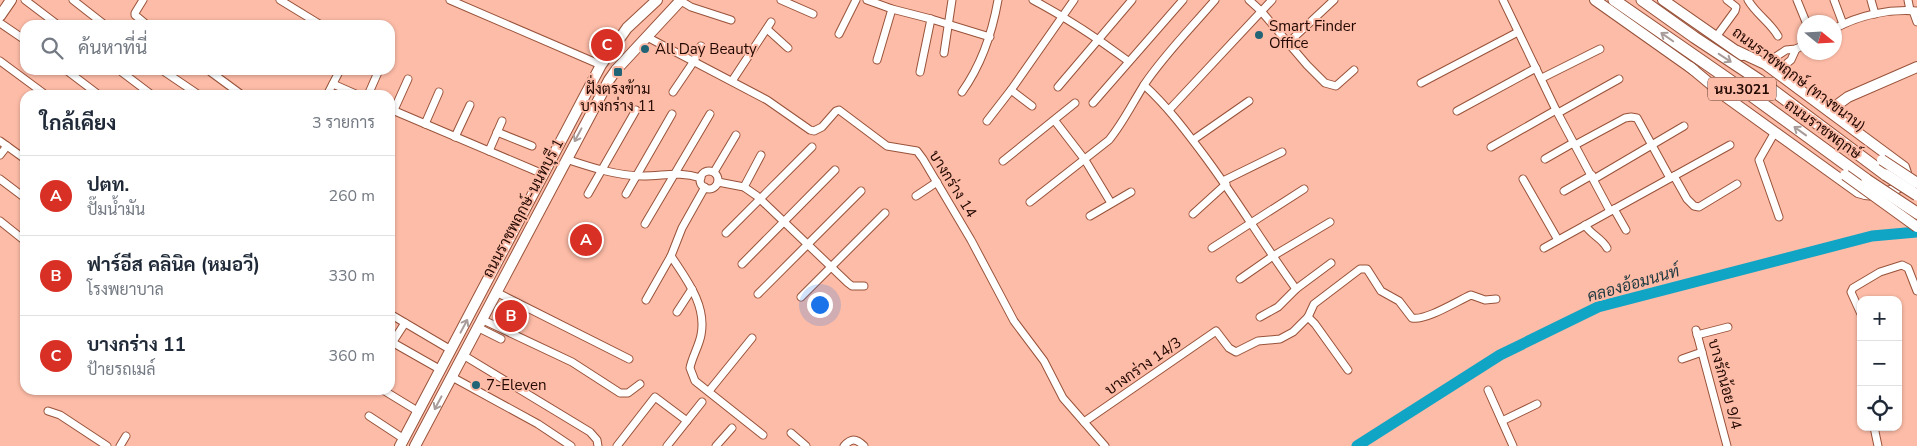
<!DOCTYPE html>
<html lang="th">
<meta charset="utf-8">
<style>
:root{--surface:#fff;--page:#f2f2f3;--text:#1f2937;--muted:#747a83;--line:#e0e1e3;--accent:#d93025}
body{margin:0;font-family:"Nunito Sans",Sarabun,sans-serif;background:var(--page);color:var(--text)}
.controls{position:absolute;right:15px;bottom:15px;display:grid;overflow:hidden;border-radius:10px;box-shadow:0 1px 4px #0004}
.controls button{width:45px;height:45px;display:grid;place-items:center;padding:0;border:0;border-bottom:1px solid var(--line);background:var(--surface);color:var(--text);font:25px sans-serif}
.compass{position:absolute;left:1797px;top:15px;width:45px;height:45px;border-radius:50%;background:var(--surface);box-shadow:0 1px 4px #0004;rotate:108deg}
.you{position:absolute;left:819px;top:304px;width:18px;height:18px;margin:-12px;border:4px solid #fff;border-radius:50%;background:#1a73e8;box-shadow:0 0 0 8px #1a73e833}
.badge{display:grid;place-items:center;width:32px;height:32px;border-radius:50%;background:var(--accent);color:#fff;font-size:16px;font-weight:700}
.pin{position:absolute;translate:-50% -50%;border:2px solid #fff;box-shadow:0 1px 5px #0006}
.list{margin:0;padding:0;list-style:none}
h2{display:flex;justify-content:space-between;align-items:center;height:65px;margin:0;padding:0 20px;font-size:21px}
h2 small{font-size:16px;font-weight:400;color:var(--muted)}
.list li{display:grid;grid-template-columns:32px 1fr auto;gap:15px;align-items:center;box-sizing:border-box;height:80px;padding:0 20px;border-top:1px solid var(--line)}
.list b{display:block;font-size:19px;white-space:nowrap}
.list p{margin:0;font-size:16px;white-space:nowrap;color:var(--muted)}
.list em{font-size:16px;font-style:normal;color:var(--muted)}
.icon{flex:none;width:28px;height:28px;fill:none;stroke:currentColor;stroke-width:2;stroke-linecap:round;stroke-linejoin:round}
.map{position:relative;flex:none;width:1917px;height:446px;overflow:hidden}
.search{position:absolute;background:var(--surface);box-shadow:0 1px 4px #0004;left:20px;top:20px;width:375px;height:55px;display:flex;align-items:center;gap:12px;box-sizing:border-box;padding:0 18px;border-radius:15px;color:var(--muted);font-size:19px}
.panel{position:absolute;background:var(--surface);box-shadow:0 1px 4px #0004;left:20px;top:90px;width:375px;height:305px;border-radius:15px}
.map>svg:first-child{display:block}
</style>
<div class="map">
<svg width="1917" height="446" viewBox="0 0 1917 446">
<rect width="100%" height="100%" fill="#fdbca7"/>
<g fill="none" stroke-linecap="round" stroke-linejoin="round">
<polyline stroke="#10a4c5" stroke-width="11" points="1357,446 1500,355 1598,307 1872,236 1917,232"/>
<g stroke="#98523a" stroke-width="9">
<g id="street">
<polyline points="25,0 58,25"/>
<polyline points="73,0 105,25"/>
<polyline points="143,0 135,13 135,15 147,25"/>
<polyline points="280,0 321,25"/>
<polyline points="450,0 601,65"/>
<polyline points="781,0 813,14"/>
<polyline points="867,0 892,9 931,19 990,37"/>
<path d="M 1033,0 C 1067,18 1097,38 1128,61"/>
<polyline points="1249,0 1261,11 1307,65 1325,83 1336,86 1354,70"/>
<polyline points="1503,0 1556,110 1610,211"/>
<path d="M 1748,0 C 1756,14 1770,22 1778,36"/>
<polyline points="1797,0 1806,22"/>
<polyline points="1834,0 1843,24"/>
<polyline points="1871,0 1875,14"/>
<polyline points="1908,0 1910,10"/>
<polyline points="681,1 691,7 731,20"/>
<polyline points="1913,11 1917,22"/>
<polyline points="0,23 25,40"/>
<polyline points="767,29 788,48"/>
<path d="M 1834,29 C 1859,15 1889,9 1917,11"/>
<polyline points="839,34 856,0"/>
<polyline points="647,37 767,100 810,130 814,131 822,127 836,111 839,110 887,146 917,151 923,159 971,240 1014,321 1044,361 1063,398 1105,446"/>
<polyline points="1716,37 1735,11 1736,7 1727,0"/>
<polyline points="1288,43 1334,0"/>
<polyline points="944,53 952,0"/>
<polyline points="877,60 892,9"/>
<polyline points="0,61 46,95"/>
<polyline points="1765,64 1786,50 1796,49 1804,45"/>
<polyline points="66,70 99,95"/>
<polyline points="119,70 152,95"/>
<polyline points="162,70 199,95"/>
<polyline points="208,70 242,95"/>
<polyline points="920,72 931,19"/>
<polyline points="1776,72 1791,60 1796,49"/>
<polyline points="1542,78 1600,49"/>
<polyline points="732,81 771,22"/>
<polyline points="1421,83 1518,32"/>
<polyline points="333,84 358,95"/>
<path d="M 1144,85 C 1167,106 1185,130 1203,154 C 1236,198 1264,245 1296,289"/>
<polyline points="1058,87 1132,0"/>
<polyline points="1011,90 1032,106"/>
<polyline points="673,92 694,61 701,46"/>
<path d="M 962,92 C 982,64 992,34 998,0"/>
<polyline points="327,95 340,70"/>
<polyline points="368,95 379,70"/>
<polyline points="1093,103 1183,0"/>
<polyline points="390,109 543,174"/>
<polyline points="394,110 408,79"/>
<polyline points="1169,110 1272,0"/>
<polyline points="1457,111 1536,68"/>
<polyline points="1558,113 1619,79"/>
<polyline points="987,121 1011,90 1074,0"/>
<polyline points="1055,121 1085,160 1111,203"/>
<polyline points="425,124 439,92"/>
<polyline points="497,132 532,146"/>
<polyline points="1775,132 1759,160 1779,217"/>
<polyline points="455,137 470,105"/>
<polyline points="1193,140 1249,101"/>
<polyline points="0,141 25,159"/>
<polyline points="1575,145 1625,118 1631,117 1637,118 1670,178"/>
<polyline points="1491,147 1556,110"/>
<polyline points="489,151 502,121"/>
<polyline points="0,155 7,146"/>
<path d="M 566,159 C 590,167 617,176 643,176 C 665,176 678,171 701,178"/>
<polyline points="1545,159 1573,143"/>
<polyline points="1003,161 1075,103"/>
<circle cx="709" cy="180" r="9"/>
<polyline points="714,172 736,135"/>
<polyline points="1674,176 1687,199 1694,206 1699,207 1737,184"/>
<polyline points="0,179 25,198"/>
<polyline points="1523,179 1558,240"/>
<polyline points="1594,179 1684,126"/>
<polyline points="1223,181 1282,152"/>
<polyline points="718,182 744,187 757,196 848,283 852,286 864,286"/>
<path d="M 705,187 L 682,228 L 671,256 C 686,279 707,305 701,335 C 699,346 692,357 690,368 L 695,381 L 763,435"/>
<polyline points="744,187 761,155"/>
<polyline points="1564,191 1592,175"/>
<polyline points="588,194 636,110"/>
<polyline points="626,194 672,114"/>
<polyline points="916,196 937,182"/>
<path d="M 1030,202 L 1109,140 C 1123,123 1132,104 1144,85 C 1164,55 1191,28 1215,0"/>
<polyline points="1614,209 1626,230"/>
<polyline points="1193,214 1226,184"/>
<polyline points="1090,216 1131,192"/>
<polyline points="0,221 25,241"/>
<polyline points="645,224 710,114"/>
<path d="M 1585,225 C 1591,235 1602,238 1607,248"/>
<polyline points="726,233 812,147"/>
<polyline points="1212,248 1304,189"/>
<polyline points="1544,248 1730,145"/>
<polyline points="742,264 835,170"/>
<polyline points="1240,279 1273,256 1330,222"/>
<polyline points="496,292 629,359"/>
<polyline points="758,294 861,191"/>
<polyline points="801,297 885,213"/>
<polyline points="646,300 671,256"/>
<polyline points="677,312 692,289"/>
<polyline points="390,314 451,350"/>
<polyline points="1861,314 1851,292 1853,288 1880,272 1902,265 1908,268 1917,291"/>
<polyline points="1260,317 1278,307 1296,289 1331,263"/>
<polyline points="1308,317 1315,324 1348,370"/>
<polyline points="481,319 572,362 620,393 628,393 640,384"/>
<polyline points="477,327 501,339"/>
<polyline points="1696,330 1727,446"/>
<polyline points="1697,335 1728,327"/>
<polyline points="390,341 441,370"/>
<polyline points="392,343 405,323"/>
<polyline points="463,355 590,432 597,440 598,446"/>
<polyline points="1682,359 1702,352"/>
<polyline points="452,377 538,424 571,446"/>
<polyline points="383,390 419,412"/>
<polyline points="1488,390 1513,446"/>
<polyline points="709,391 752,338"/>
<polyline points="48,411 60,415 107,446"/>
<polyline points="369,416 404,439"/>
<polyline points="1502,421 1537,404"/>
<path d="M 1084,422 L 1216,331 L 1229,348 L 1236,352 L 1258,341 L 1280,339 L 1293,332 L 1308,317 L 1314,304 L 1360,269 L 1367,269 L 1381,291 L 1399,301 L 1412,318 C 1426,321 1457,301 1471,295 L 1485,300 L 1496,299"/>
<polyline points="1874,427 1878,446"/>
<polyline points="791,433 806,446"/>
<polyline points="120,446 126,436"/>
<polyline points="617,446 655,397 687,421"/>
<polyline points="667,446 702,402"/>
<polyline points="716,446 732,428"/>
<path d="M 844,446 C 851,438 856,438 864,446"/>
</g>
</g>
<g stroke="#98523a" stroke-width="12">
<g id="secondary">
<polyline points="1595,0 1694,70"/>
<polyline points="1663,0 1742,55"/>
<polyline points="0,16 11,0"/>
<path d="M 1690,67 L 1726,97 L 1858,192 C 1873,198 1892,193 1905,183 L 1906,173 L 1904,167 L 1765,64 L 1737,51"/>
<polyline points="1829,111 1848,97 1917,67"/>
<polyline points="400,446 601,65 627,28 657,0"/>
<polyline points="415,446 609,80 616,70 681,0"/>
</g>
</g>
<g stroke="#98523a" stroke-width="13">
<g id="primary">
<polyline points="1614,0 1741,88 1867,180"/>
<polyline points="1642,0 1694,37 1759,80 1886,175"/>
</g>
</g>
<use href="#street" stroke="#fff" stroke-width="7"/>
<use href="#secondary" stroke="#fff" stroke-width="10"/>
<use href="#primary" stroke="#fff" stroke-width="11"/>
<g stroke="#98523a" stroke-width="12" stroke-linecap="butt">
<g id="secondary-bridge">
<polyline points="1882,160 1917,183"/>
<polyline points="1845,175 1917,227"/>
</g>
</g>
<g stroke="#98523a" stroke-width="13" stroke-linecap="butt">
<g id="primary-bridge">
<polyline points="1886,175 1917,195"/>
<polyline points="1867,180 1917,213"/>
</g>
</g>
<use href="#secondary-bridge" stroke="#fff" stroke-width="10"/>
<use href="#primary-bridge" stroke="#fff" stroke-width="11"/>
</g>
<defs><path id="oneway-shaft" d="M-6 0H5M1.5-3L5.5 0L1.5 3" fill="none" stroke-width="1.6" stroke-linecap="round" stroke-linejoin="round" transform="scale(1.25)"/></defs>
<g stroke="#a79c9a">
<use href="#oneway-shaft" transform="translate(1667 37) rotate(-145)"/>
<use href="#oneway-shaft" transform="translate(1725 58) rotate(33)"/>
<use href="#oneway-shaft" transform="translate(1800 131) rotate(-144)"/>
<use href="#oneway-shaft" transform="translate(578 135) rotate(118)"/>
<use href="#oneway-shaft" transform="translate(464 326) rotate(-62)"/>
<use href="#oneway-shaft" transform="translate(438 403) rotate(118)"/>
</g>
<g fill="#216476" stroke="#fdbca7" stroke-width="2">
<circle cx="1259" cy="35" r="5"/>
<circle cx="645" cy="49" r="5"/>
<rect x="613" y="67" width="10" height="10" rx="2.5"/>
<circle cx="476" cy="385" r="5"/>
</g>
<g text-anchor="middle" stroke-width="4" stroke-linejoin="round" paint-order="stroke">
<rect fill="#fdbca7" stroke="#643e34" stroke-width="1" x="1708" y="77.5" width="68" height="23" rx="4"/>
<g font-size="14" font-weight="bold" fill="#230802">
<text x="1742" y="94">นบ.3021</text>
</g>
<g font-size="15" fill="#230802" stroke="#fdbca7" text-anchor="start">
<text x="1269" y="31">Smart Finder<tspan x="1269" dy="17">Office</tspan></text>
<text x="655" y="54">All Day Beauty</text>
<text x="618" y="94" text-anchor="middle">ฝั่งตรงข้าม<tspan x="618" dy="17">บางกร่าง 11</tspan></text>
<text x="486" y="390">7-Eleven</text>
</g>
<g font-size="15" fill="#230802" stroke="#fdbca7">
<text transform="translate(1799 79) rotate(37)" y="5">ถนนราชพฤกษ์ (ทางขนาน)</text>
<text transform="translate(1823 129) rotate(36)" y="5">ถนนราชพฤกษ์</text>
<text transform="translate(953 184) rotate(58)" y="5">บางกร่าง 14</text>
<text transform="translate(523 208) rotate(-62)" y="5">ถนนราชพฤกษ์-นนทบุรี 1</text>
<text transform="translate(1143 366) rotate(-35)" y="5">บางกร่าง 14/3</text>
<text transform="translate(1725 384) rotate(75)" y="5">บางรักน้อย 9/4</text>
</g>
<g font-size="16" font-style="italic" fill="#203a42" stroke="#fdbca7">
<text transform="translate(1633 283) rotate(-16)" y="6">คลองอ้อมนนท์</text>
</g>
</g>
</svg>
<div class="controls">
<button>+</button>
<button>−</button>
<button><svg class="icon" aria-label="locate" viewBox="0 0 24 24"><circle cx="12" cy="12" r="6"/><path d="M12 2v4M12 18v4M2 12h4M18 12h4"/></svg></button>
</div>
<svg class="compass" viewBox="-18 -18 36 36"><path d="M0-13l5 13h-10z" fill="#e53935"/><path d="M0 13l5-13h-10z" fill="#747a83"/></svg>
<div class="you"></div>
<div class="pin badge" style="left:586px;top:240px">A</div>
<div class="pin badge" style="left:511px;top:316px">B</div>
<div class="pin badge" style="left:607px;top:45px">C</div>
<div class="search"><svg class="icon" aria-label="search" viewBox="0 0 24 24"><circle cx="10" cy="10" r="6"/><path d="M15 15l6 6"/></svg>ค้นหาที่นี่</div>
<section class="panel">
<h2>ใกล้เคียง<small>3 รายการ</small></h2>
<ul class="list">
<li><span class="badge">A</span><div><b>ปตท.</b><p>ปั๊มน้ำมัน</p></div><em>260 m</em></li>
<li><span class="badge">B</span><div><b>ฟาร์อีส คลินิค (หมอวี)</b><p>โรงพยาบาล</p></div><em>330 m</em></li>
<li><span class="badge">C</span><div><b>บางกร่าง 11</b><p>ป้ายรถเมล์</p></div><em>360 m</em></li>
</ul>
</section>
</div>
